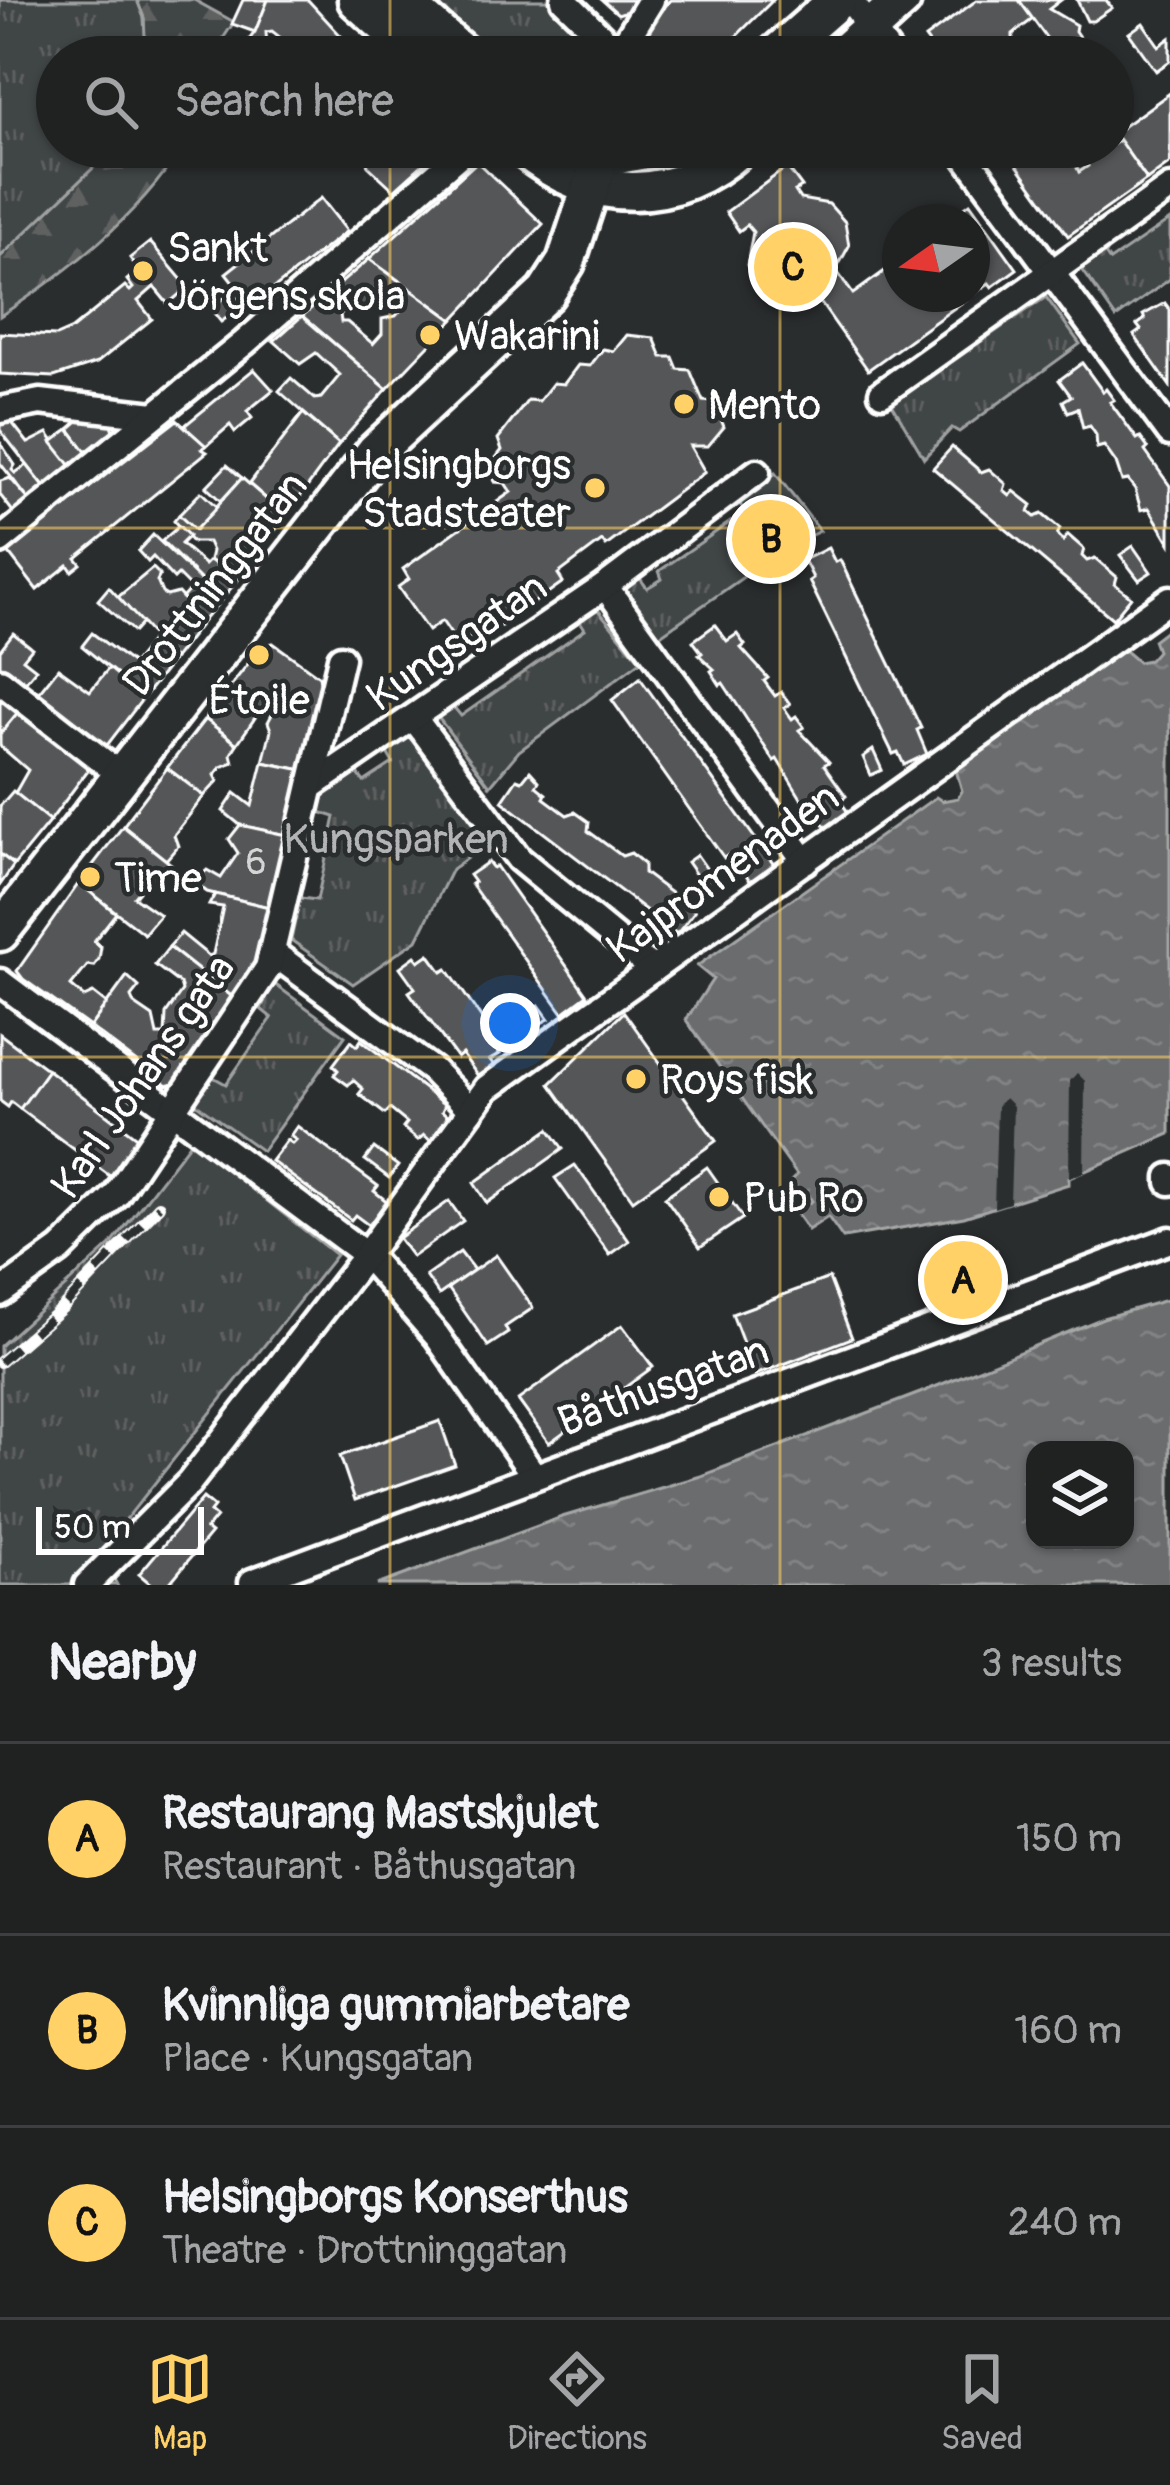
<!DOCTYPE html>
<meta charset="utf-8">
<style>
:root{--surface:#202222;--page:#2d2f2f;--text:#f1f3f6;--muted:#a2a4a5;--line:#3d3f40;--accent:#ffd166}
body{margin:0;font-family:Pangolin,sans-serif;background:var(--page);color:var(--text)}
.controls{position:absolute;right:36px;bottom:36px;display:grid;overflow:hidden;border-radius:24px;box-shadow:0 3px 9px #0004}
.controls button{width:108px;height:108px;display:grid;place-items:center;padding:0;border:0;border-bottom:3px solid var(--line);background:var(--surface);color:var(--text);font:60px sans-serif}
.compass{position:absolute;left:882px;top:204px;width:108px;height:108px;border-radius:50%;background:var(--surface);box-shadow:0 3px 9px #0004;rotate:256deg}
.scale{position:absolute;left:36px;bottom:30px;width:168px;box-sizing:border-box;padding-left:12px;border:6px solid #fff;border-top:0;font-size:33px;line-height:42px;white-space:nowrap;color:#fff;-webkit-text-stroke:9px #2a2d2e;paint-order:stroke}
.you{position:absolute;left:510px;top:1023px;width:42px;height:42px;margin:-30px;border:9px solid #fff;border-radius:50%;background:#1a73e8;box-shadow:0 0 0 18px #1a73e833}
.badge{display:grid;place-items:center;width:78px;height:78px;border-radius:50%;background:var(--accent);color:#111;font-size:39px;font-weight:700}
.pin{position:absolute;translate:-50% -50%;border:6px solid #fff;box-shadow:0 3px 12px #0006}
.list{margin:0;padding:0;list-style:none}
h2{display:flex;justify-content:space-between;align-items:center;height:156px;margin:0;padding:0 48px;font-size:51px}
h2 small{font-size:39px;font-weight:400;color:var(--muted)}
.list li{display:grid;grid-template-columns:78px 1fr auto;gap:36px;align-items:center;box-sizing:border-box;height:192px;padding:0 48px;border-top:3px solid var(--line)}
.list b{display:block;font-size:45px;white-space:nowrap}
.list p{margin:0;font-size:39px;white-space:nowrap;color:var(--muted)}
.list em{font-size:39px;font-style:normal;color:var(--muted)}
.icon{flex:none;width:66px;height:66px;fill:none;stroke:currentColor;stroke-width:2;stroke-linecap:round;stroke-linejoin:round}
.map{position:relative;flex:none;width:1170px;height:1585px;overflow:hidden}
.search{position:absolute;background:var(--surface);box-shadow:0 3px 9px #0004;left:36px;right:36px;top:36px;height:132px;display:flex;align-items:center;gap:30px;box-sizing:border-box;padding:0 42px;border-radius:66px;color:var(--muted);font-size:45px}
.sheet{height:732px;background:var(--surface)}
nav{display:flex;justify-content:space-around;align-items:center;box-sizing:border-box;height:168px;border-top:3px solid var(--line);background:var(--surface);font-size:33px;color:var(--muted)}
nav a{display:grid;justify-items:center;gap:6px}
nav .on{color:var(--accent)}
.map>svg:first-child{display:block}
</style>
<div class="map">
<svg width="1170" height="1585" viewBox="0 0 1170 1585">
<defs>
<pattern id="forest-firs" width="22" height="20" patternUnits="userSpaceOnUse" patternTransform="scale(3)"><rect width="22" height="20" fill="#414445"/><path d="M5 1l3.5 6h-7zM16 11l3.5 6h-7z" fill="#5e6061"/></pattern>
<pattern id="park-tufts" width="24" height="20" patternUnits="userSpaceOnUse" patternTransform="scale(3)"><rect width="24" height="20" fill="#414445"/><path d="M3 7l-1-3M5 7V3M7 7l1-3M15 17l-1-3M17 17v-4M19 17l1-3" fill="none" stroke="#5e6061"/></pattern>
<pattern id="water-ripples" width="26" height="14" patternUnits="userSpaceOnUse" patternTransform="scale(3)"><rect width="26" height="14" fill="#6a6c6d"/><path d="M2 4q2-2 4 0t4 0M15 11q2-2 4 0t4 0" fill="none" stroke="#808283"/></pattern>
</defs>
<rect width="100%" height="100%" fill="#2a2d2e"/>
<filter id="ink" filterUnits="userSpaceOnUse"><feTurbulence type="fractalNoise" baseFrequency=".00833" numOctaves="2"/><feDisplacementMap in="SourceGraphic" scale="24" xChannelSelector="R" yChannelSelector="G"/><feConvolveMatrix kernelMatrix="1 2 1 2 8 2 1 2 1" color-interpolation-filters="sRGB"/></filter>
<g filter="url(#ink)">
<g fill="url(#forest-firs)" stroke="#a0a2a2" stroke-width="3">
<polygon points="137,0 194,0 234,22 220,43 227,57 145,57 144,18"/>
<path d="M 108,147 L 182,147 C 138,217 68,272 0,316 L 0,257 L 94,167 Z"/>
</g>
<g fill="url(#park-tufts)" stroke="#a0a2a2" stroke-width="3">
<polygon points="0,0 137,0 144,18 146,55 57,57 57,147 108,147 94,167 0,257"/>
<polygon points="424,0 549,0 596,45 585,57 489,57"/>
<polygon points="1170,220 1170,279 1116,318 1077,262 1100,247 1110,261"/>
<polygon points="1046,297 1080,344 959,432 952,428 924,458 886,394 918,371 925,380"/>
<polygon points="775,473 820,531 788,546 659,636 620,584 636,573 647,588 662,579 659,571 745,512 737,499"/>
<polygon points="593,604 641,661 519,751 490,786 437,716 452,705 461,716 585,629 576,615"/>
<polygon points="409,735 489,842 452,869 417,940 353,984 291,940 300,898 317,900 335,817 319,812 324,795 356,771 364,782 393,763 386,751"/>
<polygon points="273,983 345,1036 262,1151 195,1103 213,1077 226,1084 272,1018 261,1009"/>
<polygon points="191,1141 336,1255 100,1552 117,1585 0,1585 0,1346 111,1245"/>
</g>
<g fill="url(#water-ripples)" stroke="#a6a7a7" stroke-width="3" fill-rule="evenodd">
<polygon points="1170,627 1170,1134 1069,1178 1069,1184 964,1217 843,1238 828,1217 808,1230 795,1212 812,1201 807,1193 802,1197 791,1181 797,1175 686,1020 713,979 697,966 936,797 942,801 958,798 962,791 956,770 1124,650 1138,662 1149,660 1157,651 1153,640"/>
<path d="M 1170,1299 L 1170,1585 L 377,1585 L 562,1517 L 701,1476 L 920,1393 L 1103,1318 ZM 1035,1450 L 1125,1450 L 1125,1540 L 1035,1540 Z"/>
</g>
<g fill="#2a2d2e">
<polygon points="1077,1073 1085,1081 1084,1172 1069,1178 1070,1081"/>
<polygon points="1005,1098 1013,1106 1010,1203 994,1208 997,1106"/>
</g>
<g fill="#555758" stroke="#fff" stroke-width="3" fill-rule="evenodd">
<polygon points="243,0 268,0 255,32 232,24"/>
<polygon points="268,0 308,0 342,37 332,57 298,57 292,51 284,55 278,48 282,39 272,31 266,32 267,47 261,57 236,57 255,32"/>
<polygon points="602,0 633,0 627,11 618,14"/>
<polygon points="670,0 773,0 715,57 660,57 648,46 654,40 646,32"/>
<polygon points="977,0 1019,0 1033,19 1013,34 1013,43 1008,46 999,41 988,49 991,54 999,49 1005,57 939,57 925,38"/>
<polygon points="1019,0 1061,0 1049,9 1076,25 1075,31 1093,57 1060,57"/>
<polygon points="1077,0 1106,0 1112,8 1093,21 1087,21"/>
<polygon points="1143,23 1159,46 1170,38 1170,61 1156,71 1129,33"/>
<polygon points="342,37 370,57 332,57"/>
<polygon points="1170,93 1170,163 1147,180 1114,133"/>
<polygon points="1119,140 1147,180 1068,236 1004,147 1067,147 1079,172 1088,166 1085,156 1088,153 1098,154"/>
<polygon points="382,147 442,147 394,190 368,166 367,162"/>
<polygon points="477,162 543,224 453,320 369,259"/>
<polygon points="787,167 802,187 795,191 800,199 829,204 845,222 849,246 836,270 853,294 900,260 900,294 972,294 972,222 944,222 970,203 1017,269 992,287 989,283 868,370 812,291 786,298 775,296 755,282 747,265 753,232 747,225 739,231 726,212"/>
<polygon points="321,198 347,231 252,306 226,273"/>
<polygon points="150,242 188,287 168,304 154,287 138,301 152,319 97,363 54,377 0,374 0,333 56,336 72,329 125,286 130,291 133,288 127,280 139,270 130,258"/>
<path d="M 369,259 L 453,320 L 387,389 L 302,316 ZM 377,289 L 404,306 L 396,316 L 382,319 L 382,334 L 373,344 L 347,322 L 341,322 L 340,314 L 354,307 L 360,312 L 371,309 L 373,302 L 366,294 Z"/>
<polygon points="232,292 243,306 221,322 210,308"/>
<polygon points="1165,303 1170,310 1170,386 1134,335 1141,330 1137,325 1145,319 1143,315"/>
<polygon points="302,316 387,389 339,444 279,391 291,378 315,399 321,398 340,375 316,353 300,364 274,341"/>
<polygon points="627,335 654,338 662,357 673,357 678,369 690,370 703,401 714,402 724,427 708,446 690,446 705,472 606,546 602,541 558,574 563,582 501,626 496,619 459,646 442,621 428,631 398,587 409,579 403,569 511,492 505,483 495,482 489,467 502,450 498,439 528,400 539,401 553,383 564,384 578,365 590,366 603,349 614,351"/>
<polygon points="1082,363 1103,392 1106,389 1114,400 1110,402 1137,439 1140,437 1148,448 1145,451 1170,486 1170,543 1149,508 1141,510 1135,489 1128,480 1122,481 1116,463 1104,446 1097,448 1096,435 1090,426 1083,428 1078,408 1068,412 1063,401 1071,396 1059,380"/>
<polygon points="254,369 273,390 247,411 252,418 235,432 230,425 206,446 184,426"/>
<polygon points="303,413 339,444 286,516 249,484"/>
<polygon points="85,415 110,421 113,431 87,453 69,429"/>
<polygon points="10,420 28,443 48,433 71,466 45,488 0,430 0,424"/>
<polygon points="177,420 206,446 202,449 207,452 76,558 81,564 72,571 68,565 37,590 7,551"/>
<polygon points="69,429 87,453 71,466 52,442"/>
<polygon points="0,442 15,465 12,470 15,473 27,465 45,488 29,500 0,463"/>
<polygon points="952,447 981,472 989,469 1006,484 1004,491 1010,496 1014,491 1032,505 1029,512 1035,517 1042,514 1060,529 1057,535 1063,541 1068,535 1084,549 1082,556 1087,561 1095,558 1117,577 1115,584 1131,597 1113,619 933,468"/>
<polygon points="227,465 242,478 221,501 206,487"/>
<polygon points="10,478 29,500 14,513 0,495 0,481"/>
<polygon points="242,478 272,504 222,569 210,560 212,551 208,542 192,542 174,521 179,515 195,530"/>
<polygon points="201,492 217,507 195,530 179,515"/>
<polygon points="272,504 286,516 237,581 222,569"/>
<polygon points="179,526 189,536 181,544 205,565 210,560 237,581 221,600 162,541"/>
<polygon points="153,535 221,600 203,621 182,598 191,588 178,575 174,579 153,557 148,562 138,551"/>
<polygon points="1133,546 1151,572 1139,580 1120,555"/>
<polygon points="828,548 835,562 840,560 921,728 917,730 927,754 904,765 898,752 893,754 809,581 813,578 804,560"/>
<polygon points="153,568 160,575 157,581 162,593 167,596 178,593 203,621 174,659 118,597"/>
<polygon points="109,587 142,623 134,632 98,600"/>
<polygon points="715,625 727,641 737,634 745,645 741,648 768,678 764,681 775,696 781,692 790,704 784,708 792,719 796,716 804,727 799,730 829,762 824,765 846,796 840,801 848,812 826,828 805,798 802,800 777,759 774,761 723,683 720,685 711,671 714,669 699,655 702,653 693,641"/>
<polygon points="13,633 32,648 23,659 36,669 23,685 0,667 0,650"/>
<polygon points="92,633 133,664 154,637 174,659 144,697 82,646"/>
<polygon points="273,643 319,676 321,688 302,770 263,762 271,730 268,722 276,707 273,699 268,699 237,744 205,719 261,647"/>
<polygon points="58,668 90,691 109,668 144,697 108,744 98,747 35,697"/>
<polygon points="640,678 774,865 751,882 731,853 724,858 612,700"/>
<polygon points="0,695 19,711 0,734"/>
<polygon points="19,711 88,762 88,770 50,821 15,793 28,770 0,746 0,734"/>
<polygon points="205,719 237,744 231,754 233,762 221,767 215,775 218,781 204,796 167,768"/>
<polygon points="873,750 882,770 871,775 863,757"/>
<polygon points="263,762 302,770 286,835 240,825 223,811 235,793 252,806"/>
<polygon points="167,768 204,796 174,835 178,846 166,860 123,826"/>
<polygon points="530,771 539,781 536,786 546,794 544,798 567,815 575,812 589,822 588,831 622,856 631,853 644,864 644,873 695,911 677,934 502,801 517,779 522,781"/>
<polygon points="13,791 50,821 14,865 0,854 0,806"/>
<polygon points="240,825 286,835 269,907 207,892 194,882 207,870 221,878 238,853 229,839"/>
<polygon points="123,826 171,864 158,880 143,878 136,887 139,891 134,897 160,915 144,934 79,883"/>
<polygon points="0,854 14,865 0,885"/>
<polygon points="697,855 713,878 703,885 687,862"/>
<polygon points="488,862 493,868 496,866 587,995 563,1013 471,884 474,882 469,875"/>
<polygon points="79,883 116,913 94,941 101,947 99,959 94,966 88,965 71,986 84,997 93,993 107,1004 90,1027 23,979 17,971"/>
<polygon points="215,894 269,907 254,970 235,999 169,947 181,933 209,956 213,954 223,907 209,905"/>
<polygon points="169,947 235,999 178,1082 167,1085 90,1027 127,976 139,987 131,997 134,1004 153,1017 157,1035 165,1035 166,1014 182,991 180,984 155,965"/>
<polygon points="429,954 442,972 447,969 491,1032 486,1035 500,1054 490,1060 494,1065 478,1076 462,1054 457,1058 409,992 415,988 400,967 415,956 419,961"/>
<polygon points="539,1005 549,1019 508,1040 502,1031"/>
<polygon points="624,1012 716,1141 633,1200 550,1084"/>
<polygon points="0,1034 48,1070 20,1109 11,1102 8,1107 0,1101"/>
<polygon points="361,1040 445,1105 442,1111 449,1117 434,1144 424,1135 418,1140 403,1128 407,1123 390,1109 385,1114 359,1094 363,1089 353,1080 348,1085 334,1075 338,1070 333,1065 351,1041 357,1046"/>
<polygon points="48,1070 143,1142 115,1180 20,1109"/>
<polygon points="297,1126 378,1186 374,1191 389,1203 371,1227 355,1215 351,1220 271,1161 287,1140 292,1144 296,1140 290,1136"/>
<polygon points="549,1129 563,1149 487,1203 474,1183"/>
<polygon points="374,1148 398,1166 389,1178 365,1160"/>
<polygon points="575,1165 629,1241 610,1255 555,1178"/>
<polygon points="707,1167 743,1218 700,1247 665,1197"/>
<polygon points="449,1201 463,1221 412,1257 398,1238"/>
<polygon points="996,1250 1002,1269 992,1272 998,1289 933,1309 927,1292 934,1289 928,1271 936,1269 934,1263 960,1255 963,1260"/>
<polygon points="460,1252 474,1270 439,1295 426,1276"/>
<polygon points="496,1255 533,1308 505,1327 508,1333 488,1346 448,1288"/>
<polygon points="829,1278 852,1338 755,1375 732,1314"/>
<polygon points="622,1325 653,1367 549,1443 518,1400"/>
<polygon points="440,1421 455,1465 355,1500 340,1456"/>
<polygon points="203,1498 214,1507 210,1512 216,1517 206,1529 211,1533 168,1585 152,1585 139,1574"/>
</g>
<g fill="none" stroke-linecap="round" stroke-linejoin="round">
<g stroke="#fff" stroke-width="33">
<g id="street">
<polyline points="564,0 622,57"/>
<polyline points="850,0 892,57"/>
<polyline points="619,52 651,0"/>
<polyline points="959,147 1170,433"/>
<polyline points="882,393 1170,188"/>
<polyline points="0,410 40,402 154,415"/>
<polyline points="0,541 244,343 468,147"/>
<polyline points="605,586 805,861"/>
<polyline points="0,681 122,776"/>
<polyline points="414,718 519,859 653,969"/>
<polyline points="312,786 605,586 757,472"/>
<polyline points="273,953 432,1070 471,1110"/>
<polyline points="0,982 366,1255 437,1336 533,1474"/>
<polyline points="1170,1177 1170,1182"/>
<polyline points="0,1293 60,1250 116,1195 268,968 341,658"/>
<polyline points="252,1582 1170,1240"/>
<polyline points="87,1585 189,1483 366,1255 487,1088 1170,599"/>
</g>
</g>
<g stroke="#fff" stroke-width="45">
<g id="secondary">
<polyline points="357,0 421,57"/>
<polyline points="401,0 466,57"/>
<polyline points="773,57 838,0"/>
<polyline points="839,57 902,0"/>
<path d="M 523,147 C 590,204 674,207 740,147"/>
<polyline points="583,147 618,155 661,147"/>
<polyline points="0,932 375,452 546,293 566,262 602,153"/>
</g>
</g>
<use href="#street" stroke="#2a2d2e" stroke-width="24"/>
<use href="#secondary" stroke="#2a2d2e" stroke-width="36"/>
<g stroke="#fff" stroke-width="12">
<polyline id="rail" points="0,1362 62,1308 159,1206"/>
</g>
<use href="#rail" stroke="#2a2d2e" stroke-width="8" stroke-dasharray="22" stroke-linecap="butt"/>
</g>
</g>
<path fill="none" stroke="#ffd166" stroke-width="3" stroke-opacity="0.55" d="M 390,0 L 390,57M 780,0 L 780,57M 390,147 L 390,1585M 780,147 L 780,1585M 0,528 L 1170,528M 0,1057 L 1170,1057"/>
<g fill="#ffd166" stroke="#2a2d2e" stroke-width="4.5">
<circle cx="143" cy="271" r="12"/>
<circle cx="430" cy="335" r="12"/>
<circle cx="684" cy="404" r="12"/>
<circle cx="595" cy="488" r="12"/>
<circle cx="259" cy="655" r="12"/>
<circle cx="90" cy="877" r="12"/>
<circle cx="636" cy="1079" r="12"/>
<circle cx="719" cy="1197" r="12"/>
</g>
<g text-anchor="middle" stroke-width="9" stroke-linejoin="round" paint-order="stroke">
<g font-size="36" fill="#d4d5d5">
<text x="256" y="874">6</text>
</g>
<g font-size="42" fill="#fff" stroke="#2a2d2e" text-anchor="start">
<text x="167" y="262">Sankt<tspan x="167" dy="48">Jörgens skola</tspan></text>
<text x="454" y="350">Wakarini</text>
<text x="708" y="419">Mento</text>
<text x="571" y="479" text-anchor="end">Helsingborgs<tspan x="571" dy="48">Stadsteater</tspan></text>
<text x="259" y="714" text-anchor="middle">Étoile</text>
<text x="114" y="892">Time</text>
<text x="660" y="1094">Roys fisk</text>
<text x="743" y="1212">Pub Ro</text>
</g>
<g font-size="42" fill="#fff" stroke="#2a2d2e">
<text transform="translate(214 583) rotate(-52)" y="15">Drottninggatan</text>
<text transform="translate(456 641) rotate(-35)" y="15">Kungsgatan</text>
<text transform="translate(722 872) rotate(-36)" y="15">Kajpromenaden</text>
<text transform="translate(142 1076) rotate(-55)" y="15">Karl Johans gata</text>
<text transform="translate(663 1385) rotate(-20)" y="15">Båthusgatan</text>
</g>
<g font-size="42" fill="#b3b4b5" stroke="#2a2d2e">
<text x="396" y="853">Kungsparken</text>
</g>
</g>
</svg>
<div class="controls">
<button><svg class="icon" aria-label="layers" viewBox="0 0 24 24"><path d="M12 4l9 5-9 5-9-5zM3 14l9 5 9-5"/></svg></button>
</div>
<svg class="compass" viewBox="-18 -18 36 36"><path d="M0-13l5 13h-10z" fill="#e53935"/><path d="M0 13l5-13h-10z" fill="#a2a4a5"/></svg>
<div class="scale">50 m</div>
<div class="you"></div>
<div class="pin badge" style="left:963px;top:1280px">A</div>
<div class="pin badge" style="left:771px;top:539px">B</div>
<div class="pin badge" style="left:793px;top:267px">C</div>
<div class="search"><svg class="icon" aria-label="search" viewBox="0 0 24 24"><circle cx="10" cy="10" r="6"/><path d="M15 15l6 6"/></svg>Search here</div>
</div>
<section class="sheet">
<h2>Nearby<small>3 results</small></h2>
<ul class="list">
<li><span class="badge">A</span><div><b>Restaurang Mastskjulet</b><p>Restaurant · Båthusgatan</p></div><em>150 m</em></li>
<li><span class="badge">B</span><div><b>Kvinnliga gummiarbetare</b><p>Place · Kungsgatan</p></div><em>160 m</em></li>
<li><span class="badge">C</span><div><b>Helsingborgs Konserthus</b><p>Theatre · Drottninggatan</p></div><em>240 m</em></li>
</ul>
</section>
<nav>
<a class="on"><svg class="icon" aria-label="map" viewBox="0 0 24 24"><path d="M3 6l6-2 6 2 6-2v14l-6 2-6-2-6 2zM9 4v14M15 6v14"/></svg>Map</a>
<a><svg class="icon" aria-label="directions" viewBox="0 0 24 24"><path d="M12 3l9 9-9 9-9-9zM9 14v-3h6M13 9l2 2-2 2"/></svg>Directions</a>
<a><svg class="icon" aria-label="saved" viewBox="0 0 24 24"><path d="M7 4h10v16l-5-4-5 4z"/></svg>Saved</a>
</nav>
